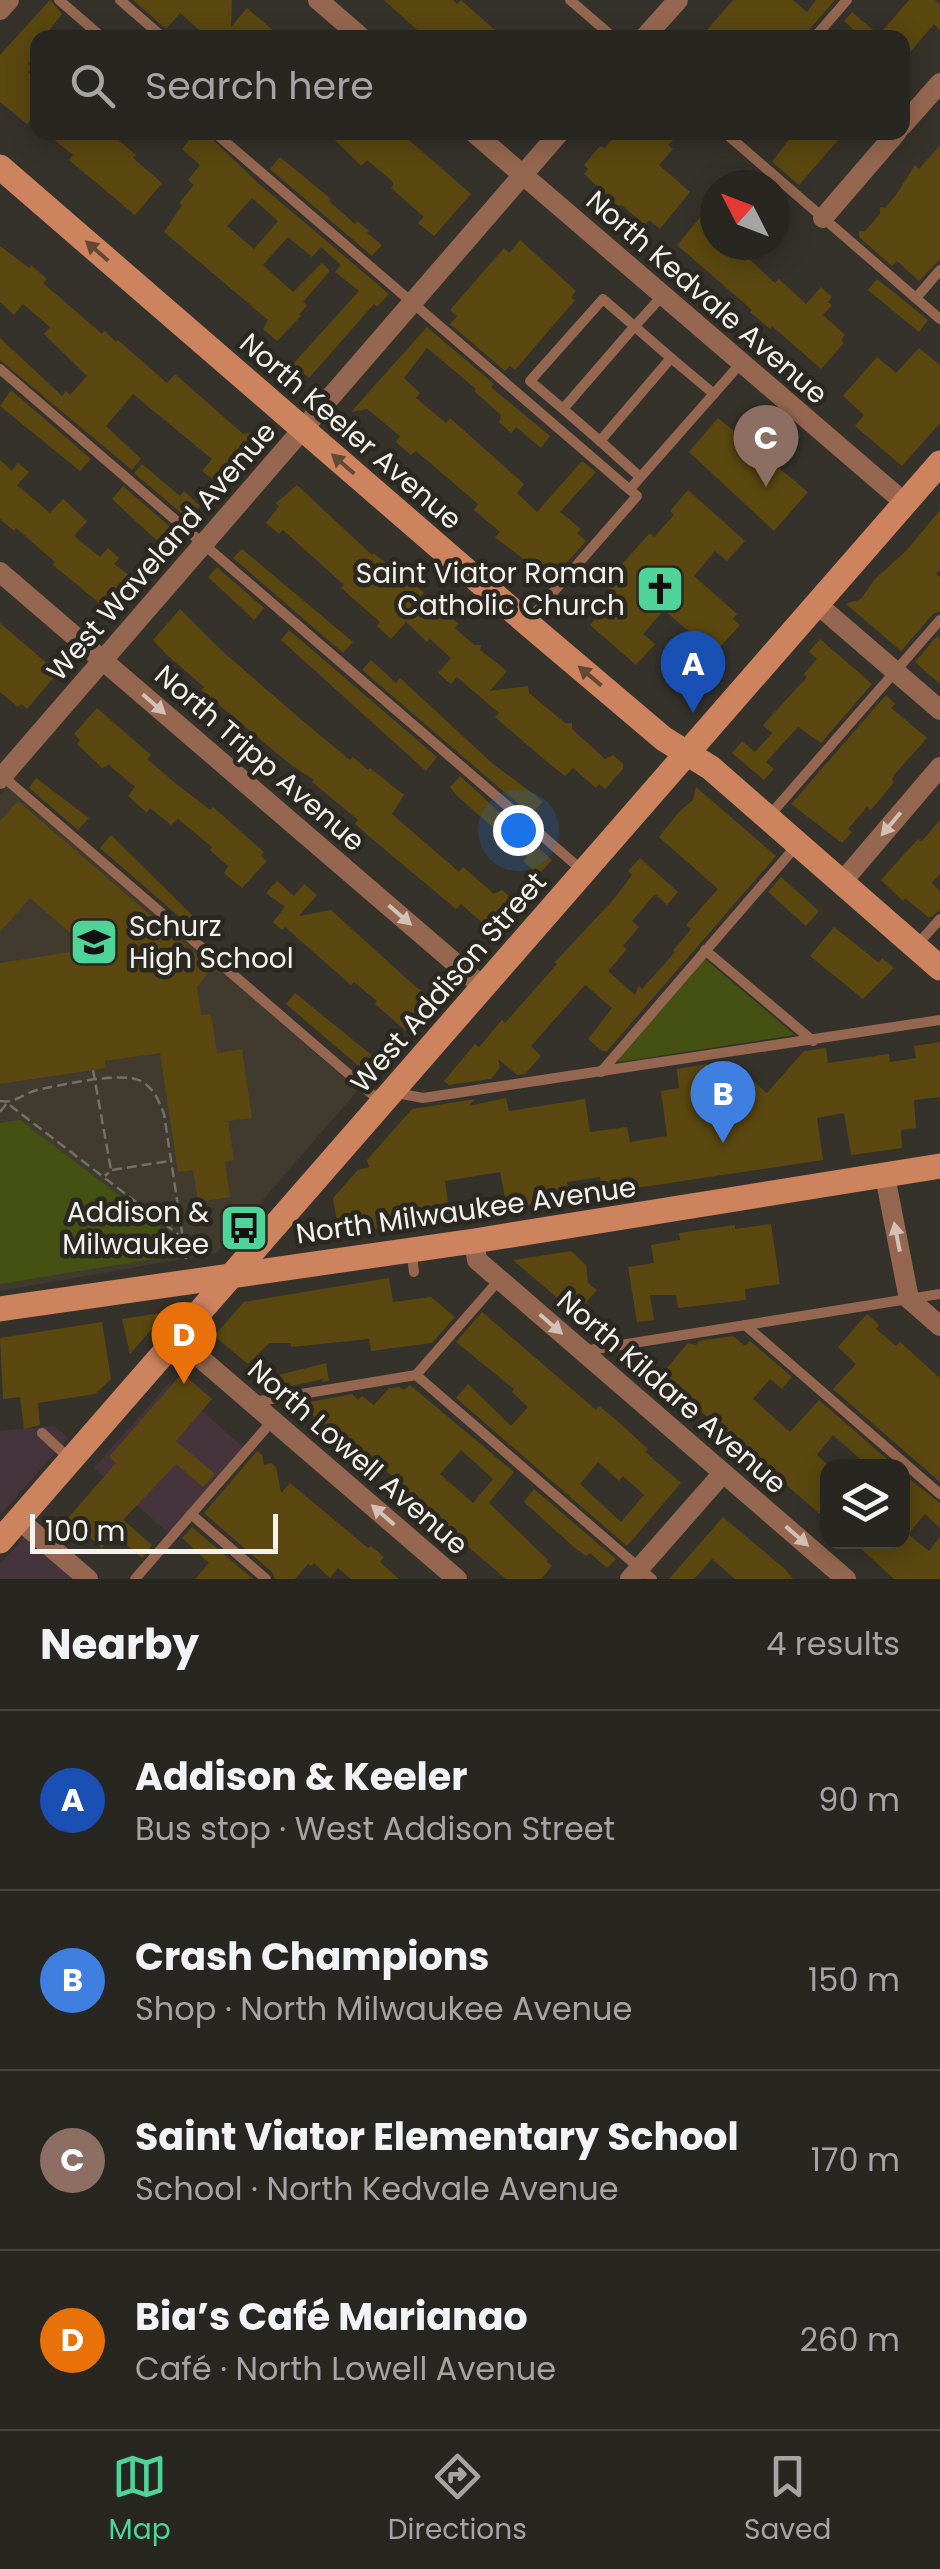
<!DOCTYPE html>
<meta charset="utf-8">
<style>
:root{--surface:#282620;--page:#34322d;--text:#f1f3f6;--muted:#a5a5a5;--line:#44433e;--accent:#4ed399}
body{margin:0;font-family:Poppins,sans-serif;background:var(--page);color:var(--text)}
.controls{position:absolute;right:30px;bottom:30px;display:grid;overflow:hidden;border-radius:20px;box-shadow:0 5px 25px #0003}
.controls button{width:90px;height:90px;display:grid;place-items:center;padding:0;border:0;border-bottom:2px solid var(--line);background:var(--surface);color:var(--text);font:50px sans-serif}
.compass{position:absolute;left:700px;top:170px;width:90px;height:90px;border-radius:50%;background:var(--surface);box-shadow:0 5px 25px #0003;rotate:312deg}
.scale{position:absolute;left:30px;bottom:25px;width:248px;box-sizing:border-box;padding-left:10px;border:5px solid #f4f2ed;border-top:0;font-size:28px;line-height:35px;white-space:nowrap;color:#f4f2ed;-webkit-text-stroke:8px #2b2821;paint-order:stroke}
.you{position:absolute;left:518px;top:830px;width:35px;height:35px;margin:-25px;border:8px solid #fff;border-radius:50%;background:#1a73e8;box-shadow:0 0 0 15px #1a73e833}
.badge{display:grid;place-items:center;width:65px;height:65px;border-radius:50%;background:var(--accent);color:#fff;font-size:32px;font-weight:700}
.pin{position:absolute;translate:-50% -82px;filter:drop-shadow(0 2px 5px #0008)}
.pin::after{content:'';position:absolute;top:52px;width:35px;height:30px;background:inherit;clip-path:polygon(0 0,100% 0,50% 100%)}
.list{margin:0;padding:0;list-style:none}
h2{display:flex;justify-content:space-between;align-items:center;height:130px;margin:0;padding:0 40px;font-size:42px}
h2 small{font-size:32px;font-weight:400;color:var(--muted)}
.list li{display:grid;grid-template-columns:65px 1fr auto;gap:30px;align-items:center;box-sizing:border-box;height:180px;padding:0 40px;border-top:2px solid var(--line)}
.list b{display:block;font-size:38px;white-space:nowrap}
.list p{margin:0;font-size:32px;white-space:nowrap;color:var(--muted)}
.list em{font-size:32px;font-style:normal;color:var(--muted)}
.icon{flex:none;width:55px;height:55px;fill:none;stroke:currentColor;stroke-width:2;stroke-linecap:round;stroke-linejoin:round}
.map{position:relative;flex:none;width:940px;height:1579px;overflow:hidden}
.search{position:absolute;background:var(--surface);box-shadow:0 5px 25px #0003;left:30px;right:30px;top:30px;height:110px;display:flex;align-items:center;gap:25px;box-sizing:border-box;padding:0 35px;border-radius:20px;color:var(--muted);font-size:38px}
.sheet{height:850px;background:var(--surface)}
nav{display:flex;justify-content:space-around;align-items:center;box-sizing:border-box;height:140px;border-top:2px solid var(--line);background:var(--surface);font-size:28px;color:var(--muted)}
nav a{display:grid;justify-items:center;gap:5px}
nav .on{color:var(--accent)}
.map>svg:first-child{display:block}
</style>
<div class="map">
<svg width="940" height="1579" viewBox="0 0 940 1579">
<rect width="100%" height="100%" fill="#35322b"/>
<g fill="#46343d">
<polygon points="170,1382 246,1450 172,1536 94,1468"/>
<polygon points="54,1426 68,1438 0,1515 0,1431"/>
<polygon points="24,1537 73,1579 0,1579 0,1564"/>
</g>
<polygon fill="#403b2e" points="8,785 358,1090 217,1253 0,1291 0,794"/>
<g fill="#445112">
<polygon points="704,958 795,1035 620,1062 617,1059"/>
<polygon points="20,1120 177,1239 179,1255 0,1284 0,1123"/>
</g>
<g fill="#5a4810" fill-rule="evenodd">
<polygon points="50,0 62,14 43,38 38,38 38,53 28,64 32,68 28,72 38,80 38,112 27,124 0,102 0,55"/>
<polygon points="133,0 232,0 231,27 247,8 282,38 208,38 180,13 166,29"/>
<polygon points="384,0 453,0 457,4 461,0 504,38 426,38"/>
<polygon points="733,0 793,0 807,12 816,0 835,0 802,38 700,38"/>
<polygon points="909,0 935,0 940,4 940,30 934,24 902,62 902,38 863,38 844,21 852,12 879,35"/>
<polygon points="45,132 109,132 136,155 133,158 162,183 135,215 69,160 73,155"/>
<path d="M 196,132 L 205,132 L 258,183 L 389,294 L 377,307 L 374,304 L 309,378 L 293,364 L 359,291 L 335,272 L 341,265 L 321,247 L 312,257 L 288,237 L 263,265 L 293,292 L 322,263 L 330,271 L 303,302 L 307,305 L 299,315 L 301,316 L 277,341 L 263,329 L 268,320 L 164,232 L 182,205 L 179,203 L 194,185 L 188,180 L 200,165 L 182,149 ZM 252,198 L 278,221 L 254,249 L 227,226 Z"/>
<polygon points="327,132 400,132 471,194 434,236 418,223 424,217 391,188 394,184 391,180 367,160 361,166"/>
<polygon points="618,132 667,132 674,139 668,145 673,149 659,165 690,192 660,229 649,220 645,225 623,206 617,205 584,174 588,169 584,165 600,146 605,148"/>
<polygon points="794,132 845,132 799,185 772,162"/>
<polygon points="940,145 940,259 919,281 897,261 892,266 859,237 859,231 865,231 880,214 880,207 885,208 896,195 915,165 919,169"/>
<polygon points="280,157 331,199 329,201 355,224 357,221 369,231 367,233 382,245 372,256 270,169"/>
<polygon points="708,208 715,214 715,245 727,245 745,261 748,258 775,283 779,279 806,304 821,287 832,297 828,302 832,305 823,315 845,335 841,340 844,343 821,369 772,326 770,329 750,312 752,310 677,245"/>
<polygon points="520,240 576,291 571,297 575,300 515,370 510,366 505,371 450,324 457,316 450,310 504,248 509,253"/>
<polygon points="0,246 29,268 31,265 47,279 43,283 102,334 105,331 116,342 118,340 167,383 175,374 243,434 252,433 252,443 218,483 202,471 212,459 133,394 106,426 141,459 132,470 0,360 0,338 62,396 66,391 70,395 87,376 44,334 50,327 23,304 14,315 0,302"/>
<polygon points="877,279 928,320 919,332 868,290"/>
<polygon points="427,327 494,384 491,387 504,398 550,436 541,448 516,427 511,433 499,422 501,415 474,391 476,389 427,348 404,378 420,393 416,398 446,423 450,418 524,484 517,493 537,512 582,461 596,472 560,512 581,529 577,533 586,541 555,576 553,574 549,579 495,537 500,532 474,510 478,504 416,451 411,455 396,442 400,436 367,409 351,412"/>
<polygon points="919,348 940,365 940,423 902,466 855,426 864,415 843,396 877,357 896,373"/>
<polygon points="11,390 91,459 80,471 0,406"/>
<polygon points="718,418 808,492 774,531 689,452"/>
<polygon points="0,460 12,471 18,463 29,472 17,485 50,513 63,499 87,521 74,536 100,557 108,548 119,558 114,564 130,576 127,579 131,582 109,611 53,565 55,562 16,528 14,531 0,519"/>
<polygon points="142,464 180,496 184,491 200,506 188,519 134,473"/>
<polygon points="297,485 372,555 373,553 414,584 424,593 420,598 439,614 443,609 459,624 455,628 474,645 481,645 480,650 507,671 490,691 528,686 529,693 565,723 572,723 572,729 605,759 613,755 623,764 623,769 605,789 599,784 596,788 573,768 565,776 545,760 495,717 499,713 457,677 451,684 438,673 451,658 430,639 427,642 406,622 391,639 377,626 380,622 341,588 344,585 283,530 279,534 266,523 279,506 276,503"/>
<polygon points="123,486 176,532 165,548 112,499"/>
<polygon points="688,490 745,541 727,561 715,551 694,576 737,614 733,619 740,625 720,647 716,643 712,649 708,648 664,610 643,634 655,644 636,665 590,625 617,595 604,584 650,533 654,537 674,515 670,511"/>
<polygon points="940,510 940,570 936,574 940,578 940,611 933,614 901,651 846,604 861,599 874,580 907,550"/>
<polygon points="242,549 353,642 343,653 233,558"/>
<polygon points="217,567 264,608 254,620 208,577"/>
<polygon points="180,609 221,650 304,722 350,760 353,757 368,770 370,768 404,795 392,814 459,872 463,867 494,894 502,890 513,899 488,928 461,904 456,909 371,838 355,824 358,820 312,782 314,780 291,765 201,690 204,687 167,655 153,640"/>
<polygon points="0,623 56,671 52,675 54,677 27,709 21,704 18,707 0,692"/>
<polygon points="289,630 437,757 426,771 281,640"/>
<polygon points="937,636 940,639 940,684 915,662"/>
<polygon points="820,639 872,684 821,743 798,727 766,762 774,769 764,780 732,753 742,741 755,752 772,733 763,725 807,677 804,674 817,659 809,652"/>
<polygon points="371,660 396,683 400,678 493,764 543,801 531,815 362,670"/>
<polygon points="886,695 895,704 891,708 927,738 894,775 892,780 894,782 871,810 867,807 848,829 852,832 842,843 791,804"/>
<polygon points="97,708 151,755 147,759 174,782 210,810 213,807 264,852 261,856 267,861 242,888 224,873 228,866 210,850 212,847 178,819 171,825 150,808 147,813 128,796 135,787 109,765 102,768 77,744 80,740 74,734"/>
<polygon points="460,776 552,860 538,875 523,861 527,857 457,796 450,787"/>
<polygon points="36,778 89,818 78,830 29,788"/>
<polygon points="696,787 776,856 607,1051 602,1051 588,1039 612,1008 585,985 531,1046 541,1056 525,1074 517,1075 498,1059 500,1068 491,1079 449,1085 444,1081 475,1044 479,1047 502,1020 505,1023 557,964 555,962 614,899 632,875 628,871 640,858 678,892 667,905 655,894 632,921 639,927 623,946 627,949 608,971 635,995 639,986 642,989 675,952 673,951 691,929 686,925 718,889 659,837 679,812 693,800"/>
<polygon points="18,801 212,968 197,987 201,1015 211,1014 217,1053 242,1049 252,1118 228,1121 234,1160 225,1162 230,1197 198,1202 193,1170 178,1172 160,1053 105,1061 106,1068 0,1084 0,963 89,949 30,898 0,932 0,821"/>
<polygon points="940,820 940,874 932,883 940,891 940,910 929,918 905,898 903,901 881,880 918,839 921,842"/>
<polygon points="111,835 204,927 198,933 100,848"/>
<polygon points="781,877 819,911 806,926 768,892"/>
<polygon points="277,881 294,896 304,884 317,895 299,916 331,910 417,988 435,997 406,1031 375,1004 377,1001 354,982 351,985 285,927 282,930 273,922 285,907 266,893"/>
<polygon points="834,927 879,963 882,958 894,968 863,999 810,956"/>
<polygon points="295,993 379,1061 368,1074 286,1004"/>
<polygon points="940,1042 940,1097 914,1100 916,1128 901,1130 902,1148 851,1155 844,1113 817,1118 823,1160 603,1193 600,1177 567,1182 570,1198 527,1205 526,1198 506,1202 500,1172 445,1181 450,1217 339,1235 333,1198 358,1170 369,1167 367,1160 412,1109 475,1099 469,1106 506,1098 509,1111 585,1099 590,1132 627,1127 630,1142 667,1136 661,1091 679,1088 677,1069 707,1064 709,1083 748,1077 767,1093 804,1051 826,1048 828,1063 889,1054 890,1062 916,1058 914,1046"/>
<polygon points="771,1224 780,1284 745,1289 746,1300 678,1308 676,1295 650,1295 654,1320 637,1322 628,1267 654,1263 651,1245 680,1240 679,1233 735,1225 735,1229"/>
<polygon points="571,1251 586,1265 588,1283 597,1290 576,1314 513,1260"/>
<polygon points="389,1278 393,1302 431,1297 455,1317 432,1343 371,1351 369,1339 291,1347 290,1343 269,1343 248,1364 214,1336 244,1302"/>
<polygon points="167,1312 130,1354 122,1319"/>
<path d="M 482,1312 L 596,1410 L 599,1406 L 614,1418 L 648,1449 L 645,1452 L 681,1483 L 627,1546 L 456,1398 L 468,1384 L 511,1426 L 528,1407 L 512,1392 L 514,1389 L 456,1342 ZM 598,1462 L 619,1481 L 623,1476 L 644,1495 L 621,1522 L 580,1484 Z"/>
<polygon points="867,1314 879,1325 876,1329 896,1346 900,1342 940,1378 940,1482 833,1389 856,1364 838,1347"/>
<polygon points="102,1322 111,1379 95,1394 38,1403 40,1425 24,1429 20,1397 3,1399 0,1338"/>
<polygon points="733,1336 745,1346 750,1341 792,1377 782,1389 770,1379 753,1399 790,1432 819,1400 895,1466 868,1466 833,1435 817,1455 828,1465 828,1521 660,1376 688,1343 696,1345 699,1341"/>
<polygon points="326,1363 329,1381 321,1382 324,1379 282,1388 279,1375"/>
<polygon points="182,1373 212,1399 176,1441 215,1474 203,1487 176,1464 123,1520 152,1545 142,1558 114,1534 102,1548 68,1518 116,1463 109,1457"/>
<path d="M 410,1385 L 514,1472 L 489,1503 L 548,1560 L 547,1562 L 552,1566 L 541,1579 L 506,1579 L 405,1493 L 404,1485 L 397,1485 L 391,1475 L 344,1434 L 339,1439 L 300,1404 L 352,1394 L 358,1400 L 362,1396 L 374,1405 L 389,1388 L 400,1387 L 404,1390 ZM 461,1450 L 493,1479 L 473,1503 L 440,1474 Z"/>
<polygon points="257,1451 262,1455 264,1465 271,1463 276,1467 281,1493 290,1483 368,1548 371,1546 384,1557 380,1562 399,1579 351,1579 338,1568 330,1578 314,1563 311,1566 308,1564 295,1579 275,1579 272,1572 204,1513"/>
<polygon points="902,1473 940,1503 940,1528 925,1514 908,1534 929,1551 940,1537 940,1579 894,1579 854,1542 902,1542"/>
<polygon points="534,1489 616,1559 607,1568 590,1553 586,1556 575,1548 524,1502"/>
<polygon points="723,1517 785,1569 793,1579 735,1579 712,1559 694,1579 669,1579"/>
<polygon points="192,1527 253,1579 195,1579 209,1563 182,1538"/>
</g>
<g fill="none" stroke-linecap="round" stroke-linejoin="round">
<g stroke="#727069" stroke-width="2.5" stroke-dasharray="10 5" stroke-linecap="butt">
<polyline points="93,1070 111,1170 105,1176"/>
<path d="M 0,1101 C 14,1104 24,1093 37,1090 C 59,1085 123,1071 141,1081 C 154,1088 159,1101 164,1114 L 186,1259"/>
<polyline points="0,1112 7,1103 179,1235"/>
<polyline points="112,1170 169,1161"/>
</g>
<g stroke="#956750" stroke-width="10">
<polyline points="59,0 103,38"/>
<polyline points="120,0 158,33 154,38"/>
<polyline points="570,0 614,38"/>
<polyline points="814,38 847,0"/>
<polyline points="214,132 637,496 528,621"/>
<polyline points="724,132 940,319"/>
<polyline points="916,298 940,270"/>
<polyline points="671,358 714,394"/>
<polyline points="0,369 583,871"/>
<polyline points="563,409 600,441 671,358 603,299 530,381 563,409 634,327 663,295"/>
<polyline points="600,441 640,477"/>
<polyline points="630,489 741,363"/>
<polyline points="0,774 381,1102"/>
<polyline points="770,815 940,620"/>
<polyline points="916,946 940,919"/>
<polyline points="705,950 813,1041"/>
<polyline points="601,1072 797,845"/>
<polyline points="392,1092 423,1098 940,1020"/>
<polyline points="411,1249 414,1272"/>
<polyline points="745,1325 940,1494"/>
<polyline points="583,1351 940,1294"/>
<polyline points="416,1375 652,1579"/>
<polyline points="253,1402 416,1375 499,1280"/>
<polyline points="42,1433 70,1459"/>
<polyline points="191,1514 266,1579"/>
<polyline points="135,1579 273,1420"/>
</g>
<g stroke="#956750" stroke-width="20">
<polyline points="318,0 362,38"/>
<polyline points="0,10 9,0"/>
<polyline points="644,38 678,0"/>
<polyline points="902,126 940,83"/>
<polyline points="473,132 905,503"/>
<polyline points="823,218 897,132"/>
<polyline points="0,572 483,987"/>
<polyline points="817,604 940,710"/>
<polyline points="0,779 560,132"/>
<polyline points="842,882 940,767"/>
<polyline points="885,1176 909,1299 940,1326"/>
<polyline points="474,1241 477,1260 846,1579"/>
<polyline points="177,1338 457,1579"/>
<polyline points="19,1520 88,1579"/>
<polyline points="630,1579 723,1473"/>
</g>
<g stroke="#cd835e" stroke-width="25">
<polyline points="0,167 527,623 664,739 711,768 940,968"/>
<polyline points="0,1309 474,1241 940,1166"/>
<polyline points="0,1541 940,463"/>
</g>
</g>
<defs><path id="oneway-solid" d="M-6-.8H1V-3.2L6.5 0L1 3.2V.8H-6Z" transform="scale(2.5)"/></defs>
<g fill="#644836">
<use href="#oneway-solid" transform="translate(97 251) rotate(-139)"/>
<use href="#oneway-solid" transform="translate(343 464) rotate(-139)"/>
<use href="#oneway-solid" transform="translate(590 676) rotate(-140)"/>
</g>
<g fill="#d3c1b6">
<use href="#oneway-solid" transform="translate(154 704) rotate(41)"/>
<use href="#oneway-solid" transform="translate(891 824) rotate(130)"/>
<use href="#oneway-solid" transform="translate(400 915) rotate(41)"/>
<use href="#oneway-solid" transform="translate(897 1237) rotate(-101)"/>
<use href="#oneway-solid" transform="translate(551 1324) rotate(41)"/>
<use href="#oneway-solid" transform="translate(383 1515) rotate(-139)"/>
<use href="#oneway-solid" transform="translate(797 1536) rotate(41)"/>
</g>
<defs>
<g id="church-square" transform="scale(2.5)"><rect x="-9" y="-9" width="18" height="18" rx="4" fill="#4ed399" stroke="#2b2821"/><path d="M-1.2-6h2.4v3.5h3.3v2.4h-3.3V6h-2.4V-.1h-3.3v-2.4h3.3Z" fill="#111"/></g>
<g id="school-square" transform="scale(2.5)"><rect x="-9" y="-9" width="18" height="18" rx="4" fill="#4ed399" stroke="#2b2821"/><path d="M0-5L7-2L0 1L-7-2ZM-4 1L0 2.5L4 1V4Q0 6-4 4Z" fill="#111"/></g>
<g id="bus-square" transform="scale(2.5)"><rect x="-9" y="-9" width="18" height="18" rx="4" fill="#4ed399" stroke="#2b2821"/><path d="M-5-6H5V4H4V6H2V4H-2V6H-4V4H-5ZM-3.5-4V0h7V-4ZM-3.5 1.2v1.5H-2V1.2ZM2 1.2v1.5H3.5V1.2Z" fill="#111"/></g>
</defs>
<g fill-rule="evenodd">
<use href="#church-square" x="660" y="589"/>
<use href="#school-square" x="94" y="942"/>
<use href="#bus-square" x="244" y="1228"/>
</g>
<g text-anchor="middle" stroke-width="9" stroke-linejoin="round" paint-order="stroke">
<g font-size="28" fill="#f4f2ed" stroke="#2b2821">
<text transform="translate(707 297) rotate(41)" y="10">North Kedvale Avenue</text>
<text transform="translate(351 431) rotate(41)" y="10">North Keeler Avenue</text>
<text transform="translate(161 551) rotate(-49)" y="10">West Waveland Avenue</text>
<text transform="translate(260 758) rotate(41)" y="10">North Tripp Avenue</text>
<text transform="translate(448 982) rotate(-49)" y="10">West Addison Street</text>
<text transform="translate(466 1210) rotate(-8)" y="10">North Milwaukee Avenue</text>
<text transform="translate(672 1392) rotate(41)" y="10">North Kildare Avenue</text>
<text transform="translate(358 1457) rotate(41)" y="10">North Lowell Avenue</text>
</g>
<g font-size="28" fill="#f4f2ed" stroke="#2b2821" text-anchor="end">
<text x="625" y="583">Saint Viator Roman<tspan x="625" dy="32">Catholic Church</tspan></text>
<text x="129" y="936" text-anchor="start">Schurz<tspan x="129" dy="32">High School</tspan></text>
<text x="209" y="1222">Addison &amp;<tspan x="209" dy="32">Milwaukee</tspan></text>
</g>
</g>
</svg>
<div class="controls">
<button><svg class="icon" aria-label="layers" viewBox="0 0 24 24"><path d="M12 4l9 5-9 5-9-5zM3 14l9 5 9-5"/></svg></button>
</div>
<svg class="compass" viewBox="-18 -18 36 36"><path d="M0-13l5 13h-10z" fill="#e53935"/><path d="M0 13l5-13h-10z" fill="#a5a5a5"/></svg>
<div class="scale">100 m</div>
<div class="you"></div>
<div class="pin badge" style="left:693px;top:713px;background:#1a4fb4">A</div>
<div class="pin badge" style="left:723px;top:1143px;background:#3f7fe0">B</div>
<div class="pin badge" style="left:766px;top:487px;background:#8d6e63">C</div>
<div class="pin badge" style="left:184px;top:1384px;background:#e8710a">D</div>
<div class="search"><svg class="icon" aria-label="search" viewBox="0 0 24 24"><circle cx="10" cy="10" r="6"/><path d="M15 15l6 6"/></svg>Search here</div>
</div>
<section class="sheet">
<h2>Nearby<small>4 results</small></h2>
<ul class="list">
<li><span class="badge" style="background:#1a4fb4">A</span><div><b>Addison &amp; Keeler</b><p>Bus stop · West Addison Street</p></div><em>90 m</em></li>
<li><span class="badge" style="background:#3f7fe0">B</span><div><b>Crash Champions</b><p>Shop · North Milwaukee Avenue</p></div><em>150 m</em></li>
<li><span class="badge" style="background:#8d6e63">C</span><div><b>Saint Viator Elementary School</b><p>School · North Kedvale Avenue</p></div><em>170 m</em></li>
<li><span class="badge" style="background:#e8710a">D</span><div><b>Bia’s Café Marianao</b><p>Café · North Lowell Avenue</p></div><em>260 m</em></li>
</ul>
</section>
<nav>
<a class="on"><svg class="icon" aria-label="map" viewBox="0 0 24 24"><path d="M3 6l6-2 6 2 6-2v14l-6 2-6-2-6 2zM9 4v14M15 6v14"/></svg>Map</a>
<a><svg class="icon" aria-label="directions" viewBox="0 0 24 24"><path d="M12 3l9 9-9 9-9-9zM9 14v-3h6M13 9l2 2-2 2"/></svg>Directions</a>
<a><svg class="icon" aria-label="saved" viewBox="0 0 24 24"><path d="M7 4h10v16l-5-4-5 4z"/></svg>Saved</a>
</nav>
